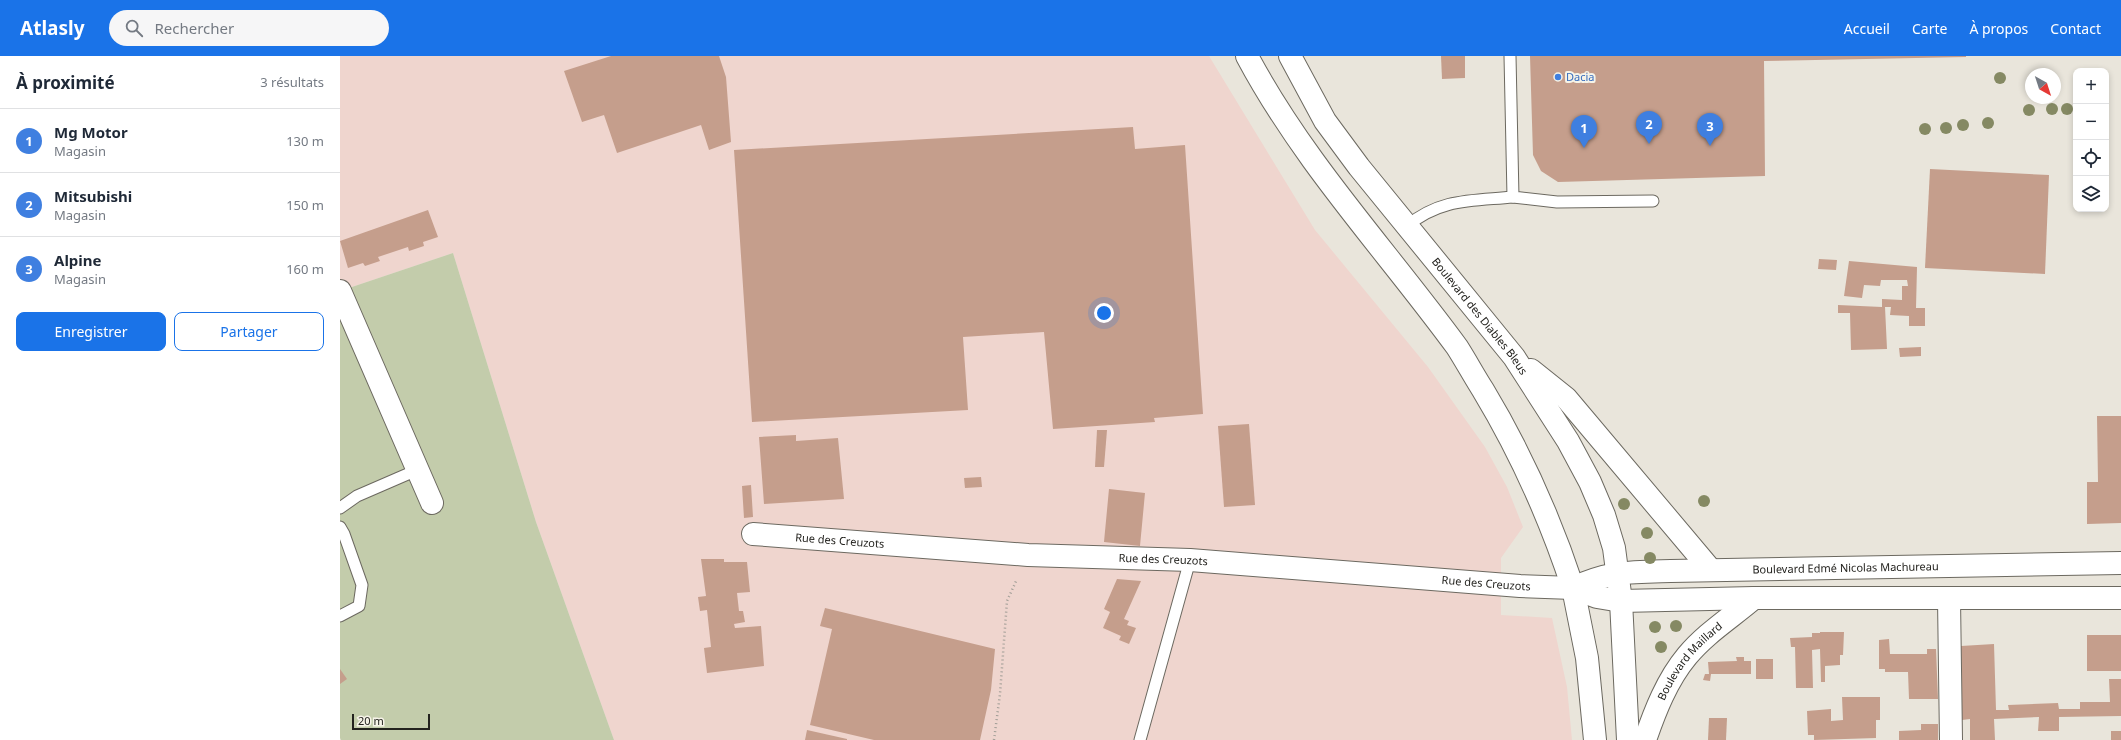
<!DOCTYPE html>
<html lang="fr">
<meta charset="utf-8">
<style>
:root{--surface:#fff;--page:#f6f6f7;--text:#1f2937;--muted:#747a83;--line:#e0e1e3;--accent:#1a73e8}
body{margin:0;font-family:"Noto Sans",sans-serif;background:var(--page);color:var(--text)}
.controls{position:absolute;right:12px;top:12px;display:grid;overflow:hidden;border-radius:8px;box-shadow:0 2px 6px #0003}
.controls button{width:36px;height:36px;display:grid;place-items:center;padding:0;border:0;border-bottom:1px solid var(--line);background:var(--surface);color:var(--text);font:20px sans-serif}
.compass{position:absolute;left:1685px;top:12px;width:36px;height:36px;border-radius:50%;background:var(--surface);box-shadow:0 2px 6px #0003;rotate:141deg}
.scale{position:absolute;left:12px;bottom:10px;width:78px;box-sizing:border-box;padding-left:4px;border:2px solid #23221e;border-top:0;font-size:11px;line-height:14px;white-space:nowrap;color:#23221e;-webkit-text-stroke:3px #f6f3e8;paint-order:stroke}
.you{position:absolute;left:764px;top:257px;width:14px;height:14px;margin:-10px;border:3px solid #fff;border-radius:50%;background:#1a73e8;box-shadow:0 0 0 6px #1a73e833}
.badge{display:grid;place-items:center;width:26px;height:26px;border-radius:50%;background:var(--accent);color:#fff;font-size:13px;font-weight:700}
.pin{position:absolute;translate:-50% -33px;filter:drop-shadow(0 1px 2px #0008)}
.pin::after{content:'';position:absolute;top:21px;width:14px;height:12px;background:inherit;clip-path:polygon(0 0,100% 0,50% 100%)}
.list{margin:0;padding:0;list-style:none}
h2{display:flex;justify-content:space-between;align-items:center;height:52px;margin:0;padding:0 16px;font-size:17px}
h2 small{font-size:13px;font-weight:400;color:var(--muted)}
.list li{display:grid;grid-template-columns:26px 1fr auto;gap:12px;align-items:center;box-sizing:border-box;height:64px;padding:0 16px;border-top:1px solid var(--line)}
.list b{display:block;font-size:15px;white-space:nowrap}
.list p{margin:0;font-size:13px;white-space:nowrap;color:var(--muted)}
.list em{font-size:13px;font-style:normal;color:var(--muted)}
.actions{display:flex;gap:8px;padding:12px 16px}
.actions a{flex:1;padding:9px 0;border:1px solid var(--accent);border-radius:8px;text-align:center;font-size:14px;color:var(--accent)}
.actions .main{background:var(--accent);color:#fff}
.icon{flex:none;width:22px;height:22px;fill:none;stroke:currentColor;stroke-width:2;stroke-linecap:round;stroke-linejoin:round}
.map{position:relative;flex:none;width:1781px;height:684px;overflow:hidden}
header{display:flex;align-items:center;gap:24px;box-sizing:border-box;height:56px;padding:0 20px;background:var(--accent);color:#fff}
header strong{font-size:19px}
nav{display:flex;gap:22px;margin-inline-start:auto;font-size:14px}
.search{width:280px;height:36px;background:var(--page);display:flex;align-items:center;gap:10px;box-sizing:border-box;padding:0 14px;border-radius:22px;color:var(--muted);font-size:15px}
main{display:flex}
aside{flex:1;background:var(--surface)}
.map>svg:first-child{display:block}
</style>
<header>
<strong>Atlasly</strong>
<div class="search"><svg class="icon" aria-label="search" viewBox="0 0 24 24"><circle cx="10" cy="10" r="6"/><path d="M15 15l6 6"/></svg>Rechercher</div>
<nav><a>Accueil</a><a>Carte</a><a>À propos</a><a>Contact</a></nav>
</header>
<main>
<aside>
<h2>À proximité<small>3 résultats</small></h2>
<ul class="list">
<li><span class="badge" style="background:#3f7fe0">1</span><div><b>Mg Motor</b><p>Magasin</p></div><em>130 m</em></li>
<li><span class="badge" style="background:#3f7fe0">2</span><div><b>Mitsubishi</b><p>Magasin</p></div><em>150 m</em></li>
<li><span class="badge" style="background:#3f7fe0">3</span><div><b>Alpine</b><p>Magasin</p></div><em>160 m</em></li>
</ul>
<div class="actions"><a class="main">Enregistrer</a><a>Partager</a></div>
</aside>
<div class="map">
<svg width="1781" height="684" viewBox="0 0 1781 684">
<rect width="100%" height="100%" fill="#e9e5db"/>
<polygon fill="#efd5ce" points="0,0 869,0 975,174 1088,311 1145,391 1167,431 1183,471 1161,502 1161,559 1212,562 1227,631 1232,684 274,684 196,466 113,197 0,235"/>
<polygon fill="#c3ccab" points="113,197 196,466 274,684 1,684 0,682 0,235"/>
<g fill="#c59e8c">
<polygon points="271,0 379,0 386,21 391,86 369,94 361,69 277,97 264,59 242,66 224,15"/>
<polygon points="1101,0 1125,0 1125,22 1102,23"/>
<polygon points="1190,0 1626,0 1626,1 1424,5 1425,120 1218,126 1201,115 1193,99"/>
<polygon points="793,71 795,93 845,89 863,358 814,362 815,366 713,373 704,276 623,281 628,354 412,366 394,94"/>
<polygon points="1590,113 1709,119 1705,218 1585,212"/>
<polygon points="88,154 98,181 83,186 84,190 69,195 68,191 38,201 40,205 25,210 23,207 8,212 0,185"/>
<polygon points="1479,203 1497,204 1496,214 1478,213"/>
<polygon points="1509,205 1577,211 1576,252 1585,252 1585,270 1569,270 1569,260 1550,259 1551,251 1545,251 1547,293 1511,294 1510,257 1498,257 1498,249 1542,251 1542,243 1562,244 1562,230 1568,230 1567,224 1541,224 1540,230 1524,229 1522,242 1504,240"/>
<polygon points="1581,291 1581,300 1560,301 1559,292"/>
<polygon points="1757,360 1781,360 1781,467 1747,468 1747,426 1758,426"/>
<polygon points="909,368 915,449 884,451 878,370"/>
<polygon points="757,374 767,374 764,411 755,411"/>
<polygon points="456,379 456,385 498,382 504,443 424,448 419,381"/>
<polygon points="641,421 642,431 625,432 624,422"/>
<polygon points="411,429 413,461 404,462 402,430"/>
<polygon points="769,433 805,437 800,490 764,486"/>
<polygon points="361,503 384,503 384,506 407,506 410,536 397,537 399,555 403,555 405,566 394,568 395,572 421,570 424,610 367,617 364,592 371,591 367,554 360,555 358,541 366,540"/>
<polygon points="777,523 801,525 784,563 789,565 787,569 796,572 789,588 779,584 781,580 763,572 770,556 764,553"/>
<polygon points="485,552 655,593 651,634 640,684 534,684 470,669 492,573 480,570"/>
<polygon points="1480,576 1504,576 1503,599 1500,599 1500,609 1485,610 1485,626 1481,626 1480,593 1472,594 1473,632 1456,632 1455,591 1451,591 1450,582 1472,581 1472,577 1480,577"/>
<rect x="1747" y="579" width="34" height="36"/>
<polygon points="1549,583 1550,598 1587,598 1587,593 1596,593 1598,643 1569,643 1568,616 1545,616 1545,613 1539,613 1539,584"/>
<polygon points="1654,588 1656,654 1669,654 1668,649 1718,647 1719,653 1740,653 1740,646 1770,646 1769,623 1781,623 1781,660 1719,661 1719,675 1698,675 1699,661 1654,663 1655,684 1630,684 1630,663 1622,664 1621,590"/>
<polygon points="1396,601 1404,601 1404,605 1411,605 1411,618 1371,618 1370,625 1363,624 1365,618 1369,618 1368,606 1397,605"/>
<rect x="1416" y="603" width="17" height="20"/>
<polygon points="0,613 7,623 0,628"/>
<polygon points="1502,641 1540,641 1540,664 1536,664 1536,682 1474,684 1474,679 1468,679 1467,655 1491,653 1491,665 1503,664"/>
<polygon points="1369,662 1387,662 1386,684 1368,684"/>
<polygon points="1581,668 1598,668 1598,684 1559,684 1559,675 1581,674"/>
<polygon points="467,674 507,683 507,684 465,684"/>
<rect x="1771" y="675" width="10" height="9"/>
</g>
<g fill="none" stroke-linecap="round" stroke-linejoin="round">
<g stroke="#6c6960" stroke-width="13">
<g id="service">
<polyline points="1170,0 1173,141 1217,146 1313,145"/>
<path d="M 1067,170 C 1101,142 1132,145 1173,141"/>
<polyline points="0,452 17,440 77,414"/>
<polyline points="0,471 4,478 22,529 19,550 0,560"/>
<polyline points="800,684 850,504"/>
</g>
</g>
<g stroke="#6c6960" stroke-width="24">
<g id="minor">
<polyline points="0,235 92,447"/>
<path id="s1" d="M 413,478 L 688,499 L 850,504 L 1180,530 L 1233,532"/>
<polyline points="1609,543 1611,684"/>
</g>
</g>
<g stroke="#6c6960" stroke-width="24">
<g id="secondary">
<path d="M 907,0 C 964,107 1046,194 1117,291 C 1126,305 1134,320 1143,334 C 1181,397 1210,462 1233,532"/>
<path id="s2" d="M 950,0 L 985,65 L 1019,111 L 1174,301 L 1228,385 L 1250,426 L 1264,459 L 1274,492 L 1281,545"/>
<polyline points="1191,314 1226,342 1370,513"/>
</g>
</g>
<g stroke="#6c6960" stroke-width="24">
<g id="primary">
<path id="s3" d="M 1233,532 C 1269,515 1292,516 1331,515 L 1781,507"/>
<polyline points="1233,532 1257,541 1281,545 1414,542 1781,542"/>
<polyline points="1233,532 1247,602 1255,684"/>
<polyline points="1281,545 1288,684"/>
<path id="s4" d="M 1305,684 C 1315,655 1327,624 1347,600 C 1366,577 1392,561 1414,542"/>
</g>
</g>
<polyline stroke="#a09d96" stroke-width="2.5" stroke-dasharray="1 3" stroke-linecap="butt" points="654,684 660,638 667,545 677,523"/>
<use href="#service" stroke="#fff" stroke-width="11"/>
<use href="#minor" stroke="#fff" stroke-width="22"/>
<use href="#secondary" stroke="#fff" stroke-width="22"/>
<use href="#primary" stroke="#fff" stroke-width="22"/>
</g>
<g fill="#858963">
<circle cx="1660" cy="22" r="6"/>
<circle cx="1712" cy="53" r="6"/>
<circle cx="1727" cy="53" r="6"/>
<circle cx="1689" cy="54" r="6"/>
<circle cx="1648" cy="67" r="6"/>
<circle cx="1623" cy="69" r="6"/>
<circle cx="1606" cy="72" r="6"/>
<circle cx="1585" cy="73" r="6"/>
<circle cx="1364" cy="445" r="6"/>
<circle cx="1284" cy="448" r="6"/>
<circle cx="1307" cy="477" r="6"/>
<circle cx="1310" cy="502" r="6"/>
<circle cx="1336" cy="570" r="6"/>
<circle cx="1315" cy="571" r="6"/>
<circle cx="1321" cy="591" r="6"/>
</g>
<circle fill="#3f7fe0" stroke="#f6f3e8" stroke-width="1.5" cx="1218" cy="21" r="4"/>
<g text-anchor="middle" stroke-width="4" stroke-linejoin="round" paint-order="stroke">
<g font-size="11" fill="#366cbe" stroke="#f6f3e8" text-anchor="start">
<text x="1226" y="25">Dacia</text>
</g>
<g font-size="11" fill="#23221e" stroke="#f6f3e8">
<text dy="4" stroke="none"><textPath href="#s2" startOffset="323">Boulevard des Diables Bleus</textPath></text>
<text dy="4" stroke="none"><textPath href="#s1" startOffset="87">Rue des Creuzots</textPath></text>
<text dy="4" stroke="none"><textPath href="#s1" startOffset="411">Rue des Creuzots</textPath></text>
<text dy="4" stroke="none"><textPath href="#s3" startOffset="275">Boulevard Edmé Nicolas Machureau</textPath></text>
<text dy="4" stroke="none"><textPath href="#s1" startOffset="735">Rue des Creuzots</textPath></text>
<text dy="4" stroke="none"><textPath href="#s4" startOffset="92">Boulevard Maillard</textPath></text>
</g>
</g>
</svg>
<div class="controls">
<button>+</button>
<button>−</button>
<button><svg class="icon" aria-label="locate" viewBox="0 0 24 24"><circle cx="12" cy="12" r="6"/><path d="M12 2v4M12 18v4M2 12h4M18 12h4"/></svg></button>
<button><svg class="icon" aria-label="layers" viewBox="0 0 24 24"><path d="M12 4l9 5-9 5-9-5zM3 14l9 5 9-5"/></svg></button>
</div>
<svg class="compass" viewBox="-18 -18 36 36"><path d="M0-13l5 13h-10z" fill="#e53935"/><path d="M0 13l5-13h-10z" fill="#747a83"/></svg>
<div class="scale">20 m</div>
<div class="you"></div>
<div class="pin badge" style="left:1244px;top:92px;background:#3f7fe0">1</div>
<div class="pin badge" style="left:1309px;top:88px;background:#3f7fe0">2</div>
<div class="pin badge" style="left:1370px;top:90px;background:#3f7fe0">3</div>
</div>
</main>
